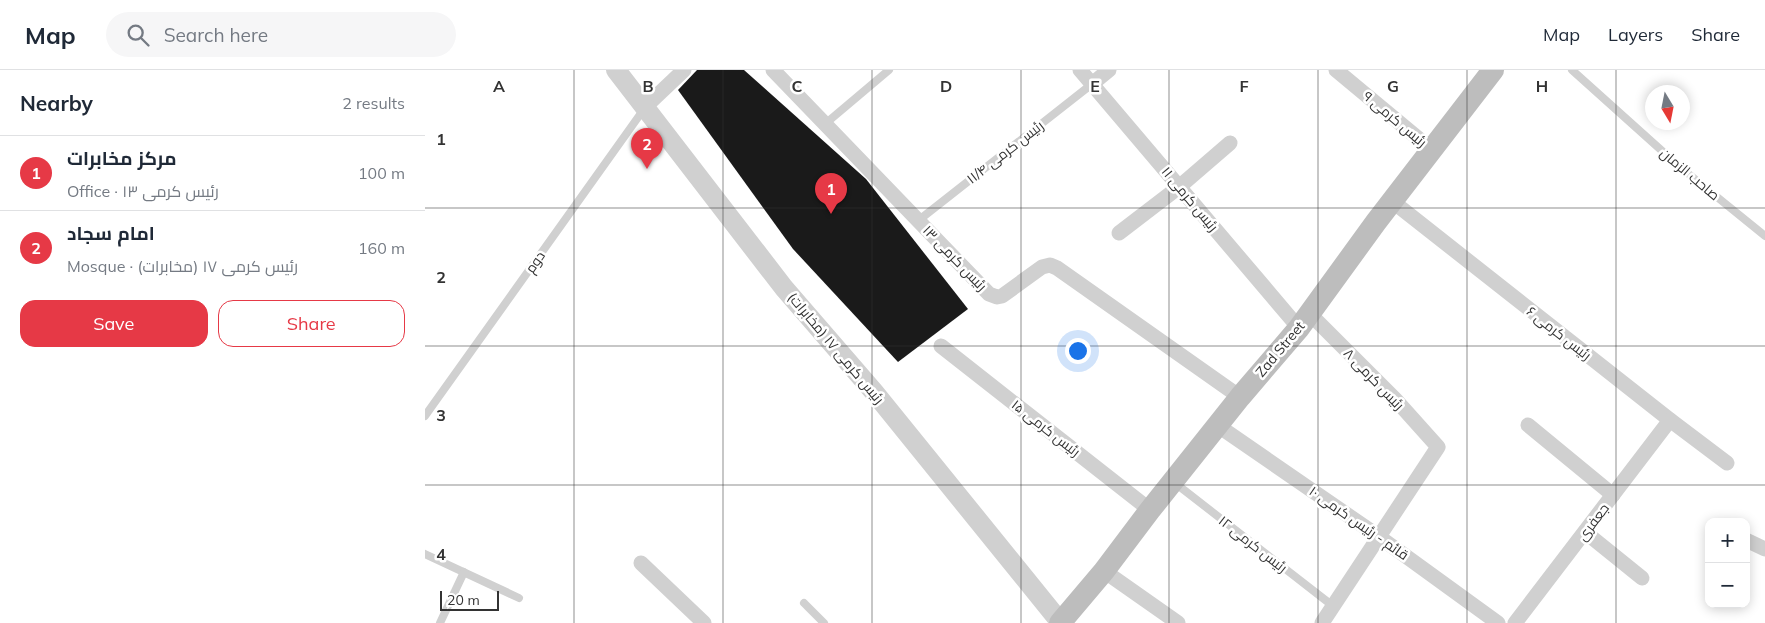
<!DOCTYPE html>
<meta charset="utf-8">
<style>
:root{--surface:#fff;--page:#f6f6f7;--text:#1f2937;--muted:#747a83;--line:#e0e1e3;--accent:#e63946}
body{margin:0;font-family:Mulish,Cairo,sans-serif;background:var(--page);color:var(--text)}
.controls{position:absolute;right:15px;bottom:15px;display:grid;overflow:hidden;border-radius:10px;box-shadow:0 2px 12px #0003}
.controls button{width:45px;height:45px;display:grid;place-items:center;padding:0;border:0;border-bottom:1px solid var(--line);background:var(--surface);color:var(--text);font:25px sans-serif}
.compass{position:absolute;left:1220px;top:15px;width:45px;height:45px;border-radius:50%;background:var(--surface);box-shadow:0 2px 12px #0003;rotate:170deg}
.scale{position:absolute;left:15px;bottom:12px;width:59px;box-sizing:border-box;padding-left:5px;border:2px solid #333;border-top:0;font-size:14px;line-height:18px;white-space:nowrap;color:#333;-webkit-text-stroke:4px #fff;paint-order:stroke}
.you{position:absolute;left:652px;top:280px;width:18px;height:18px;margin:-12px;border:4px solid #fff;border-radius:50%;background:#1a73e8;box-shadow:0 0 0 8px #1a73e833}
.badge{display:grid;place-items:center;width:32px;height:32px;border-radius:50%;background:var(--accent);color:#fff;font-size:16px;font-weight:700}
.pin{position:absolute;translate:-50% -41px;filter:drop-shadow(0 1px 2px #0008)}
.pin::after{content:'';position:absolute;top:26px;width:18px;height:15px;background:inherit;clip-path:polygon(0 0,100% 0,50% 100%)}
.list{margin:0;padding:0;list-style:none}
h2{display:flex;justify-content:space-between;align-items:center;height:65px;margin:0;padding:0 20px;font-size:21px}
h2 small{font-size:16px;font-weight:400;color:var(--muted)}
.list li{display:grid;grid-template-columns:32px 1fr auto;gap:15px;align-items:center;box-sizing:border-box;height:75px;padding:0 20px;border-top:1px solid var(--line)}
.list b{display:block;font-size:19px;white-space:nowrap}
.list p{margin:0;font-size:16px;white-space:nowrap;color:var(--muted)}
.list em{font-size:16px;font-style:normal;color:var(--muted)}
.actions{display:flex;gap:10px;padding:15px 20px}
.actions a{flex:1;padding:11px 0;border:1px solid var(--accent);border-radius:15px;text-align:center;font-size:18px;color:var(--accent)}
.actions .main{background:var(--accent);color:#fff}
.icon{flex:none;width:28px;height:28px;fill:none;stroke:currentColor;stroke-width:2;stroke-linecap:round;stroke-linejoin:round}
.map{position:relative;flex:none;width:1340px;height:553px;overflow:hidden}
header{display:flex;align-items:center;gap:30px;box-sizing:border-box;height:70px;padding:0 25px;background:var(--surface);border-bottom:1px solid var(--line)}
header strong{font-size:24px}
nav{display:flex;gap:28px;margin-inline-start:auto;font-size:18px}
.search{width:350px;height:45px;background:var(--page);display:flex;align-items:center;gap:12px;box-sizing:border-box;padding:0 18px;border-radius:28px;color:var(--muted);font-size:19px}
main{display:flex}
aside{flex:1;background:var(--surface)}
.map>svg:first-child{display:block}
</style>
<header>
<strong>Map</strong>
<div class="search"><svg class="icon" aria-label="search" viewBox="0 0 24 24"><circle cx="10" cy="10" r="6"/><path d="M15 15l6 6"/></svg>Search here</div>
<nav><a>Map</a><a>Layers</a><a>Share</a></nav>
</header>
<main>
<aside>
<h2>Nearby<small>2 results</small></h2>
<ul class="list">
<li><span class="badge">1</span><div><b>مرکز مخابرات</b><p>Office · رئیس کرمی ۱۳</p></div><em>100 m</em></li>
<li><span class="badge">2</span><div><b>امام سجاد</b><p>Mosque · رئیس کرمی ۱۷ (مخابرات)</p></div><em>160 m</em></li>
</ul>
<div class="actions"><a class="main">Save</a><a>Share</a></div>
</aside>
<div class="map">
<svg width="1340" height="553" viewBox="0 0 1340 553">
<rect width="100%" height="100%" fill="#fff"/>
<polygon fill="#1a1a1a" points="272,0 319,0 441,109 543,239 473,292 368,179 253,20"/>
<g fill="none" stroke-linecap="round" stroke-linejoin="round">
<g stroke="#d0d0d0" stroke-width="8">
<polyline points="1147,0 1255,97 1340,166"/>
<polyline points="400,54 464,0"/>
<polyline points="494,150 667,14"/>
<polyline points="0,346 219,39"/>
<polyline points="750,413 908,536"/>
<polyline points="0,484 94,528"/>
<polyline points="379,533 399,553"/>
<polyline points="15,553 39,502"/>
</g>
<g stroke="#d0d0d0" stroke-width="15">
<polyline points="348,0 564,224 572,227 577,226 617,197 625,195 632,198 815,327"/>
<polyline points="655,0 874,258"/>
<polyline points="911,0 1006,79"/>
<polyline points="667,14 684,0"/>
<polyline points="220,37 259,0"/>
<polyline points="967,131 1245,350 1302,393"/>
<polyline points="694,163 754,117 805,73"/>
<polyline points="884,243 970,329 1013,377 897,553"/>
<polyline points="516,276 725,440"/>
<polyline points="792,355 953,466 1073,553"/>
<polyline points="1103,355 1188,425"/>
<polyline points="1160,462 1217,508"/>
<polyline points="1321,470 1340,479"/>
<polyline points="216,493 279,553"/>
<polyline points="679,501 753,553"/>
<polyline points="1090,553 1245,350"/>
</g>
<polyline stroke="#d0d0d0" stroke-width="20" points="191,0 359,218 449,322 636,553"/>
<polyline stroke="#bdbdbd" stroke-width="22" points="635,553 679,501 725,440 815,327 874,258 951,152 1068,0"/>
</g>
<path fill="none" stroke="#333" stroke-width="1" stroke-opacity="0.55" d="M 149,0 L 149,553M 298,0 L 298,553M 447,0 L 447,553M 596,0 L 596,553M 744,0 L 744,553M 893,0 L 893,553M 1042,0 L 1042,553M 1191,0 L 1191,553M 0,138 L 1340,138M 0,276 L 1340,276M 0,415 L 1340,415"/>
<g text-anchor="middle" stroke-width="5" stroke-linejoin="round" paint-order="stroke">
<g font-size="14" fill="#333" stroke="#fff">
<text transform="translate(970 49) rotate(40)" y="5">رئیس کرمی ۹</text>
<text transform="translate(580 82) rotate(-38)" y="5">رئیس کرمی ۱۱/۴</text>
<text transform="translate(1265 104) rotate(40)" y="5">صاحب الزمان</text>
<text transform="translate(765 129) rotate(50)" y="5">رئیس کرمی ۱۱</text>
<text transform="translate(530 188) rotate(46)" y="5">رئیس کرمی ۱۳</text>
<text transform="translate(110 192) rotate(-55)" y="5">دوم</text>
<text transform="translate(1134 263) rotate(38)" y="5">رئیس کرمی ۶</text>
<text transform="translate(411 278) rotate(50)" y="5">رئیس کرمی ۱۷ (مخابرات)</text>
<text transform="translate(855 279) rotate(-50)" y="5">Zad Street</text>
<text transform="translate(949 309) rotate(46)" y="5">رئیس کرمی ۸</text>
<text transform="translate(621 358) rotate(38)" y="5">رئیس کرمی ۱۵</text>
<text transform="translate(1168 452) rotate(-53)" y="5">جعفری</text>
<text transform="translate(934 453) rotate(35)" y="5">قائم - رئیس کرمی ۱۰</text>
<text transform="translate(828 474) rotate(38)" y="5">رئیس کرمی ۱۲</text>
</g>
</g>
<g font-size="16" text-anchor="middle" font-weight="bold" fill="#333" stroke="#fff" stroke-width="5" stroke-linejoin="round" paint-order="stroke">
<text x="74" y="22">A</text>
<text x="223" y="22">B</text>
<text x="372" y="22">C</text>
<text x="521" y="22">D</text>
<text x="670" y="22">E</text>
<text x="819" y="22">F</text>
<text x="968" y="22">G</text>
<text x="1117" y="22">H</text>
<text x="16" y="75">1</text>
<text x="16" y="213">2</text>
<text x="16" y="351">3</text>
<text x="16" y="490">4</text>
</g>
</svg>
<div class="controls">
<button>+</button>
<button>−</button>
</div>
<svg class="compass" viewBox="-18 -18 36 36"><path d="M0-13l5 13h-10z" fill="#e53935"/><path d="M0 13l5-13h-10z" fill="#747a83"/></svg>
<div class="scale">20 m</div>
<div class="you"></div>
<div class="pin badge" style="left:406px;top:144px">1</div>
<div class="pin badge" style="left:222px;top:99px">2</div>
</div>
</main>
